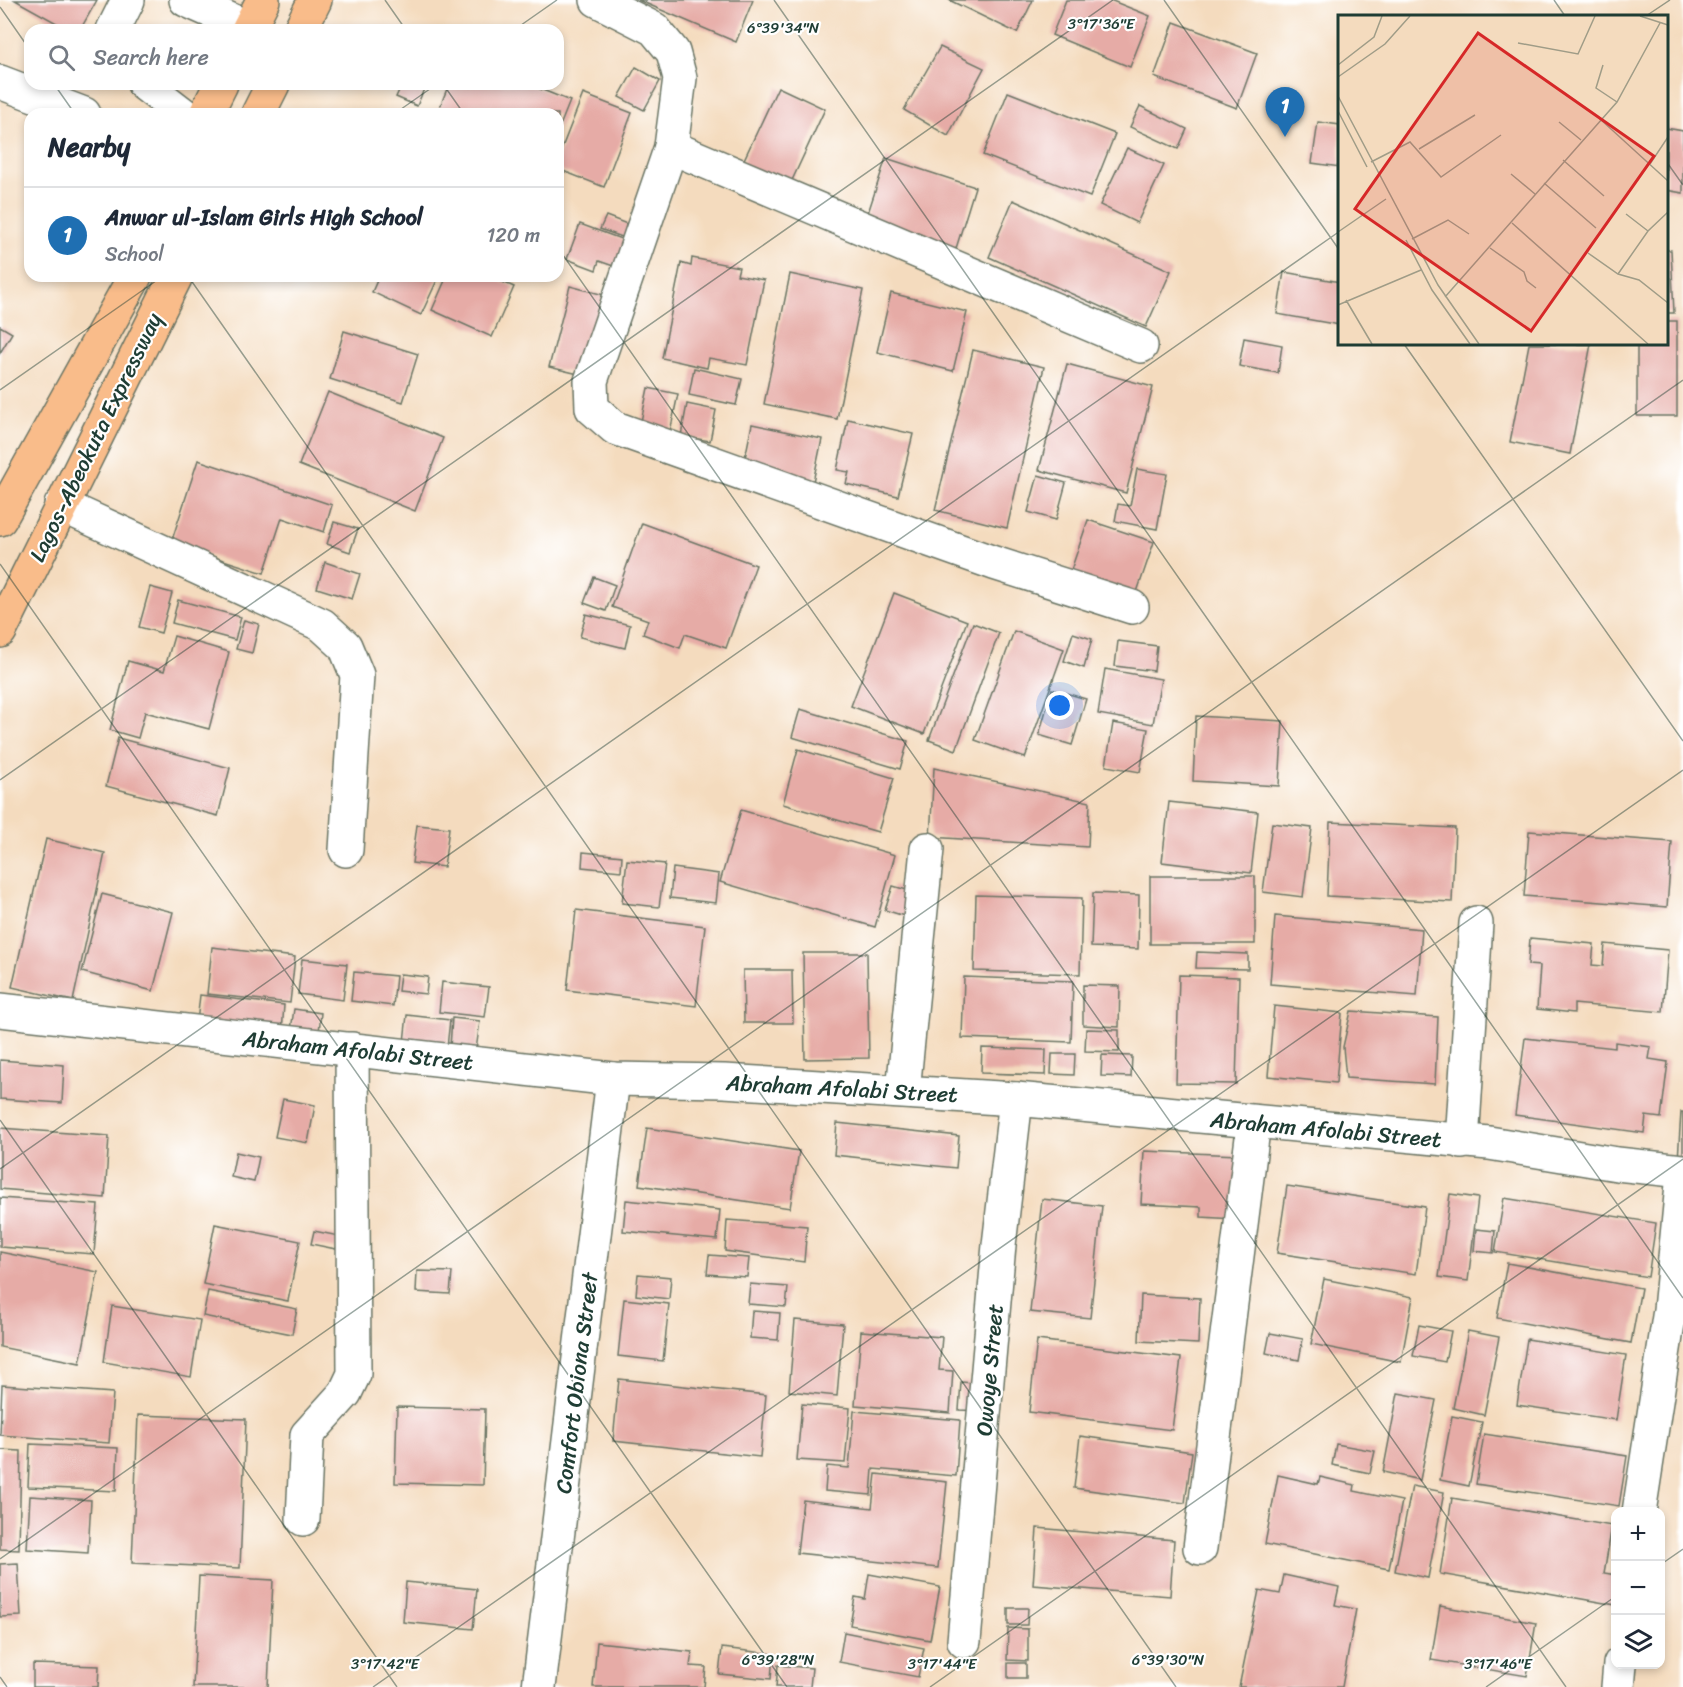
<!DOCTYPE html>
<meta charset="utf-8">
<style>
:root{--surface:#fff;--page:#f6f6f7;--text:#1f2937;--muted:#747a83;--line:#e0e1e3;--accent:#1f6fb2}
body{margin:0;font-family:Sriracha,sans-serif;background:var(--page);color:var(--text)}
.controls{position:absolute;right:18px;bottom:18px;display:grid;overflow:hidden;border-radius:12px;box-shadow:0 3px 9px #0003}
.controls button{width:54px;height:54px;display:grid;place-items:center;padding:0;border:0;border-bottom:2px solid var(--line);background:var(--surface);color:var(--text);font:30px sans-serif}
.you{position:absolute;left:1060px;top:706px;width:21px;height:21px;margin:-15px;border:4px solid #fff;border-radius:50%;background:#1a73e8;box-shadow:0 0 0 9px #1a73e833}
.badge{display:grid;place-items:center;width:39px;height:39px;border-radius:50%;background:var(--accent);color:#fff;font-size:20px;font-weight:700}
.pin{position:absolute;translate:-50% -50px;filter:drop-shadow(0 2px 3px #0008)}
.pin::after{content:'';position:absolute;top:32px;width:21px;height:18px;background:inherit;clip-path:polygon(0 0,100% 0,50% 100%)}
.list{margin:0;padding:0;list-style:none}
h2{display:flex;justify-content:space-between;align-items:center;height:78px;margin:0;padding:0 24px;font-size:26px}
h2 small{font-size:20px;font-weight:400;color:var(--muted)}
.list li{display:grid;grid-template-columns:39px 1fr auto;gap:18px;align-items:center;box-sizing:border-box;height:96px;padding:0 24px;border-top:2px solid var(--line)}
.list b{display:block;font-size:22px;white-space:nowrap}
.list p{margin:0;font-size:20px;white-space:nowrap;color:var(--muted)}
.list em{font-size:20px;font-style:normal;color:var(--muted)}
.icon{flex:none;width:33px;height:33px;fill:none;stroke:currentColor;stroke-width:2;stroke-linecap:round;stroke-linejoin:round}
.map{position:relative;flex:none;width:1683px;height:1687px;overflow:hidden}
.search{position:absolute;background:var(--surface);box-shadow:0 3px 9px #0003;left:24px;top:24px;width:540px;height:66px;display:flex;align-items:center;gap:15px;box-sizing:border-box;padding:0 21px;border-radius:18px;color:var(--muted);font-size:22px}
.panel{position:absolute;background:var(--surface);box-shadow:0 3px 9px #0003;left:24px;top:108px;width:540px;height:174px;border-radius:18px}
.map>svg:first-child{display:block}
</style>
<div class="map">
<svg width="1683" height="1687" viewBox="0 0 1683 1687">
<rect width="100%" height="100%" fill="#fff"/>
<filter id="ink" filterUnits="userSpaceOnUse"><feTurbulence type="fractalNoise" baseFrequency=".0167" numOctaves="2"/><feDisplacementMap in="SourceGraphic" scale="12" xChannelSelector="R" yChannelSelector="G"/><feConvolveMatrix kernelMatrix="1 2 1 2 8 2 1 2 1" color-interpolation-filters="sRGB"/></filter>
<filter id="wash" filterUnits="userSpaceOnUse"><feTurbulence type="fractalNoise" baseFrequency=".008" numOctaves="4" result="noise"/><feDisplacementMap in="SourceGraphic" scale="24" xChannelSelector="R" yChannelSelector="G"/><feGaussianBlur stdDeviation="1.35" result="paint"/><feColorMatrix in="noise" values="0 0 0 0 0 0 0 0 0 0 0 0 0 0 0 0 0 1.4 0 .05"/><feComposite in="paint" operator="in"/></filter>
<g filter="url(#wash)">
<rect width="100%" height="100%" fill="#f4dbbe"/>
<g id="blocks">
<g fill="#e6aba6">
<polygon points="15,0 97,0 80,30 69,30"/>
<polygon points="638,0 753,0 736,42"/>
<polygon points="949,0 1033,0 1017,33"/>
<polygon points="1066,0 1110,0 1150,16 1130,67 1052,35"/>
<polygon points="1174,22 1257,53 1237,108 1154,77"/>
<polygon points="940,47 984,68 948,136 904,110"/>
<polygon points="636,67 660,81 644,110 619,97"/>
<polygon points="402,84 426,84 417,106 396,97"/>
<polygon points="449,84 528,84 570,101 558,131 558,114 437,114"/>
<polygon points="778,87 825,109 788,189 741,166"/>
<polygon points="1008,92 1115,134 1090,197 983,155"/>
<polygon points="583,94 632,113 604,187 558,169 558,158"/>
<polygon points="1140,106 1187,129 1178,149 1130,127"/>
<polygon points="1318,122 1340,125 1340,167 1312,163"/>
<polygon points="1666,128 1683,131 1683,193 1666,190"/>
<polygon points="1127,148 1164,165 1137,223 1100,205"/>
<polygon points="886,158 975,187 954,255 864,225"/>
<polygon points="1013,200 1171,271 1146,327 989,257"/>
<polygon points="606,216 640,229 636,242 600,229"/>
<polygon points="580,224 632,243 622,269 599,261 596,270 567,259"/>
<polygon points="1666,250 1671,250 1674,313 1666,313"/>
<polygon points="692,258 739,267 737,275 764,280 747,365 709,358 707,368 662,358 681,263 691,266"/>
<polygon points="1284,272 1340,282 1340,325 1277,314"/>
<polygon points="790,274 863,290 837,419 764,404"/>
<polygon points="379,276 439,276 421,315 372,292"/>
<polygon points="447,276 489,276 514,287 492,337 432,310"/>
<polygon points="570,286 608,296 587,376 549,367"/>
<polygon points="891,293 967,312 953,371 877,352"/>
<polygon points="1666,321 1677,321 1677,416 1637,416 1637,344 1666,344"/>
<polygon points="0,326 12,333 0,353"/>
<polygon points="344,331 418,354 403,402 330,379"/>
<polygon points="1244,338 1282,345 1278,373 1239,366"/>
<polygon points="1529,344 1591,344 1570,454 1510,442"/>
<polygon points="973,350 1044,367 1007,528 935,510"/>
<polygon points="1067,364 1153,387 1126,493 1039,470"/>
<polygon points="694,368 742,379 736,405 689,395"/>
<polygon points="648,388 678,394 669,437 639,431"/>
<polygon points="328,392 443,438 415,511 299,465"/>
<polygon points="687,404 716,410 710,441 681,436"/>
<polygon points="848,419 913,434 898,496 846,484 849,472 837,470"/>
<polygon points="752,424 822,439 813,482 743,468"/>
<polygon points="198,460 332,505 324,532 282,518 264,573 171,543"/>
<polygon points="1137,469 1167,474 1157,529 1115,521 1118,504 1130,506"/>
<polygon points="1038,475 1066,483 1056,520 1028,512"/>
<polygon points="1088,520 1154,542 1135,598 1069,576"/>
<polygon points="334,522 358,529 350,552 327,544"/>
<polygon points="642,523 756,565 726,648 685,634 680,648 643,634 648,620 612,607"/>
<polygon points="325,562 360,574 352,599 317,588"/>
<polygon points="594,577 615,585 606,611 584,603"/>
<polygon points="150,587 172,593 161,633 139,627"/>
<polygon points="894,593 967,621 924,734 851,706"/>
<polygon points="178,600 241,617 235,640 172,623"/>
<polygon points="586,614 630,625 625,648 580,637"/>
<polygon points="244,620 259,624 252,653 236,649"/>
<polygon points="973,623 999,633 956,750 929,740"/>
<polygon points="1014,631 1064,649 1025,758 975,740"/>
<polygon points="1073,633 1092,639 1084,668 1064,661"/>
<polygon points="174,636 229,652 209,729 145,712 138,738 110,730 128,661 164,671"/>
<polygon points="1118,641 1157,646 1154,671 1115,666"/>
<polygon points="1105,669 1161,679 1153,724 1098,714"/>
<polygon points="1052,689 1086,699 1072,745 1039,735"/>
<polygon points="800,709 908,741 900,769 792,737"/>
<polygon points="1196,716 1283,721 1279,786 1193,781"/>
<polygon points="1113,723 1148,729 1140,772 1106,766"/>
<polygon points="118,738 230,768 218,816 106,786"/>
<polygon points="798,749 894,778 878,832 783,804"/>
<polygon points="934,768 1090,802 1088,847 930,837"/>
<polygon points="1169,802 1258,812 1251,873 1162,862"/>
<polygon points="741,810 895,855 875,927 720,882"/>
<polygon points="1330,822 1455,828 1452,902 1327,896"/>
<polygon points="1272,823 1312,828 1303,897 1263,892"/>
<polygon points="417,825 449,828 444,867 412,863"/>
<polygon points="1529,831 1672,842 1667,907 1524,896"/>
<polygon points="46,839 105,853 73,1001 12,987"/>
<polygon points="583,852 622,856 621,871 582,867"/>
<polygon points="627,860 665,864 659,907 622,903"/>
<polygon points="673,868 719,874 716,903 670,898"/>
<rect x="1150" y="876" width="105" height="68"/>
<polygon points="893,886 921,894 914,919 885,910"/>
<polygon points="1093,893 1139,895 1138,949 1091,947"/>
<polygon points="102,894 173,912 153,991 82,972"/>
<polygon points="976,895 1082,898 1080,974 974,971"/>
<polygon points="576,910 705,926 696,1006 567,990"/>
<polygon points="1275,916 1422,929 1417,996 1270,984"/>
<polygon points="1530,938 1594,944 1592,965 1603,966 1605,944 1668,950 1663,1012 1574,1004 1574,1013 1537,1009 1540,966 1528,965"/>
<polygon points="212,947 295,957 290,1003 207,994"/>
<polygon points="1197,952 1248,954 1248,969 1196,968"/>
<polygon points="803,953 867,953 869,1058 805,1059"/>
<polygon points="302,959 347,964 343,1000 298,994"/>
<polygon points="743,970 792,970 793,1023 744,1023"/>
<polygon points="354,972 396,976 393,1006 351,1001"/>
<polygon points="400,974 428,977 426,994 398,991"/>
<polygon points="1179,975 1239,977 1236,1084 1176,1083"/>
<polygon points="964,977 1073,981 1071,1042 962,1038"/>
<polygon points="442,982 489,987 485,1017 439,1012"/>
<polygon points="1083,985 1120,986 1119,1027 1083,1025"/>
<polygon points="200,995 284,1005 282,1032 197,1022"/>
<polygon points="1274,1006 1342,1013 1336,1083 1268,1076"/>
<polygon points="294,1009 321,1013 318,1041 290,1037"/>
<polygon points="1351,1011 1438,1017 1435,1084 1346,1078 1343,1047"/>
<polygon points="407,1015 450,1020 447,1047 404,1042"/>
<polygon points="452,1018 480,1021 476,1050 450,1047"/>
<polygon points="1086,1029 1119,1030 1119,1052 1085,1051"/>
<polygon points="1525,1038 1615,1048 1615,1042 1651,1047 1649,1059 1668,1062 1661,1118 1646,1116 1644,1133 1515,1115"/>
<polygon points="982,1048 1046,1050 1045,1075 981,1073"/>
<polygon points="1052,1054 1075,1054 1074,1075 1051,1074"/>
<polygon points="1102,1055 1132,1056 1131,1077 1101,1076"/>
<polygon points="0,1060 64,1065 62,1103 0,1099"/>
<polygon points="283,1099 315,1105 308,1143 275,1137"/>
<polygon points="1681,1112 1683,1112 1683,1161 1678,1160"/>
<polygon points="837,1123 959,1136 956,1168 834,1155"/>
<polygon points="0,1128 109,1136 105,1198 0,1189"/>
<polygon points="647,1128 799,1151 790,1208 639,1185"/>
<polygon points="1144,1151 1238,1155 1235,1219 1201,1217 1201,1207 1141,1204"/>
<polygon points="236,1152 259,1157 254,1182 231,1177"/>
<polygon points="1287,1186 1425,1207 1416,1274 1277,1253"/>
<polygon points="1450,1194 1478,1198 1468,1281 1439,1277"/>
<polygon points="0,1198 98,1205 94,1254 0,1247"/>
<polygon points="1504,1198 1656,1223 1648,1277 1495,1252"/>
<polygon points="1042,1199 1102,1206 1090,1318 1030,1312"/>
<polygon points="626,1200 720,1210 717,1240 623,1231"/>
<polygon points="727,1220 807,1226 804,1262 725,1251"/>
<polygon points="215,1224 300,1241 288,1301 203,1284"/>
<polygon points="1476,1229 1495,1231 1493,1253 1474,1251"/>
<polygon points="314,1231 339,1236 336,1249 311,1244"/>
<polygon points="0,1252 98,1272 80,1363 0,1347"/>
<polygon points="709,1255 749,1258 747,1277 707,1274"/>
<polygon points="1507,1263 1641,1288 1631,1343 1497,1318"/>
<polygon points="417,1271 452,1272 450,1294 416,1292"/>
<polygon points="638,1274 671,1277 669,1299 636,1295"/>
<polygon points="1324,1279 1413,1297 1401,1362 1311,1344"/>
<polygon points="750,1284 788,1287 786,1307 748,1304"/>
<polygon points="208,1291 297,1309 292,1334 203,1316"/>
<polygon points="1141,1295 1200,1298 1198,1344 1139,1341"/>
<polygon points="624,1299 669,1304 663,1361 618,1356"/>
<polygon points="112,1306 200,1320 191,1377 104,1362"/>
<polygon points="752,1311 780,1313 778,1340 750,1338"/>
<polygon points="795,1320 843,1324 837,1396 789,1391"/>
<polygon points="1419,1325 1451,1331 1445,1362 1413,1356"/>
<polygon points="861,1331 942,1337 939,1370 953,1371 950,1413 855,1405"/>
<polygon points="1468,1331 1499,1337 1484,1415 1453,1408"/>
<polygon points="1270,1333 1303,1339 1299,1360 1266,1353"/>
<polygon points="1527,1339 1626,1355 1616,1420 1517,1405"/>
<polygon points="1037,1340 1181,1358 1172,1430 1029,1412"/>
<polygon points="619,1379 766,1395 760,1457 613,1441"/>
<polygon points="961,1382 985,1384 983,1411 959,1410"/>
<polygon points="2,1385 113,1393 109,1443 0,1435"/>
<polygon points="1398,1393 1436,1400 1420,1480 1383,1472"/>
<polygon points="802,1404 850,1408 845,1463 797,1460"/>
<polygon points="397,1407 485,1409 483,1485 395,1483"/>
<polygon points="854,1411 960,1420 956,1476 873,1469 871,1495 825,1491 827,1466 849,1468"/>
<polygon points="138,1415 246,1419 240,1568 132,1563"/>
<polygon points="1452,1416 1482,1422 1469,1486 1440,1480"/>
<polygon points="1484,1434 1627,1456 1619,1506 1476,1484"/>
<polygon points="1080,1436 1192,1452 1185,1503 1074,1488"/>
<polygon points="30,1444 118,1448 116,1491 28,1487"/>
<polygon points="1336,1444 1375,1451 1370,1473 1332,1465"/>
<polygon points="0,1450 21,1451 19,1550 0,1549"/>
<polygon points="876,1474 947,1482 938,1568 797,1553 803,1500 872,1508"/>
<polygon points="1278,1475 1318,1484 1320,1477 1355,1485 1354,1491 1402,1501 1389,1569 1265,1544"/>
<polygon points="1412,1486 1444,1492 1428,1578 1395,1571"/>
<polygon points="30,1496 91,1500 88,1553 27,1549"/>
<polygon points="1452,1498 1612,1526 1604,1573 1616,1575 1616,1605 1440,1574"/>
<polygon points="1037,1528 1174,1540 1170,1596 1033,1585"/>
<polygon points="18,1563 21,1616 0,1617 0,1564"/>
<polygon points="869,1574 940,1587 930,1640 850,1625 855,1597 865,1599"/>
<polygon points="1284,1575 1339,1587 1335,1605 1356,1609 1342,1687 1239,1687 1259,1590 1280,1594"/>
<polygon points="199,1576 273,1580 268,1687 193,1687"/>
<polygon points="406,1582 477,1589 473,1629 403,1622"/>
<polygon points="1440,1606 1536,1623 1527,1676 1431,1660"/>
<polygon points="1008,1608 1028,1608 1027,1625 1008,1625"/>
<polygon points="1008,1628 1028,1629 1028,1661 1007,1660"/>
<polygon points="844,1632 924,1648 918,1677 839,1662"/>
<polygon points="597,1642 692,1652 690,1666 706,1667 704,1687 593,1687"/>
<polygon points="722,1648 773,1654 771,1679 719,1674"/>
<rect x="1008" y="1663" width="18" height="15"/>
<polygon points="33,1664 99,1666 98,1687 33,1687"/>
<polygon points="778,1665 812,1668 810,1687 776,1687"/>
</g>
</g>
</g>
<g filter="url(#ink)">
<use href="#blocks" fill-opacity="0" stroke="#6a7464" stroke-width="1.5"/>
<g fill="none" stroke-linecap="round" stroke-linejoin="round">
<g stroke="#6a7464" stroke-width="36">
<g id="minor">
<polyline points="186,0 249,28"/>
<polyline points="597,0 654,29 673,52 680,78 671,147 591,381 592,408 615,428 994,563 1132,607"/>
<polyline points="113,30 128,0"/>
<polyline points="0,82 84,114"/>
<polyline points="144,84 183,114"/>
<polyline points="671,147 1141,346"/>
<polyline points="61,505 322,625 345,646 357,675 346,850"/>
<polyline points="0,1010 613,1079 724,1081 1016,1099 1489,1143 1617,1164 1683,1171"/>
<polyline points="903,1091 927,849"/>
<polyline points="1462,1142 1476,923"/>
<polyline points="1639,1512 1670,1310 1683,1174"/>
<polyline points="303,1519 307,1435 345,1393 354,1374 352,1049"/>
<polyline points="1200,1548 1254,1122"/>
<polyline points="964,1641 999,1245 1016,1099"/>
<polyline points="539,1687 613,1079"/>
<polyline points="1618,1687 1620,1664"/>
</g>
</g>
<g stroke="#6a7464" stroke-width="36">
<g id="highway">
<polyline points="248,30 263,0"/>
<polyline points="300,30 315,0"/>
<polyline points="206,114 221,84"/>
<polyline points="258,114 273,84"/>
<polyline points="0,519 135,276"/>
<polyline points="0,631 176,276"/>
</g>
</g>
<use href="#minor" stroke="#fff" stroke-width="33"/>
<use href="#highway" stroke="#f9bc8a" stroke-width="33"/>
</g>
</g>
<path fill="none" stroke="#1f3d34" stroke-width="1.5" stroke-opacity="0.45" d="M 385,0 L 406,30M 774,0 L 1683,1298M 1164,0 L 1340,251M 1554,0 L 1565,16M 0,7 L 30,50M 1646,16 L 1670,0M 514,30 L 557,0M 54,84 L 75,114M 443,84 L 464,114M 394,114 L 437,84M 1666,161 L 1683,185M 558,248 L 1566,1687M 188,276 L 1176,1687M 1404,344 L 1683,741M 0,390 L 163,276M 0,564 L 787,1687M 0,780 L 1113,0M 0,1120 L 397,1687M 0,1169 L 1340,231M 0,1559 L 1683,380M 1660,1565 L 1683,1549M 0,1677 L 7,1687M 373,1687 L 1683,770M 930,1687 L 1683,1159M 1486,1687 L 1616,1596"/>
<g text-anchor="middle" stroke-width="4.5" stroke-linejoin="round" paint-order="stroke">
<g font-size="22" fill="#1f3d34" stroke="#fff">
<text transform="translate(95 437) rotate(-64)" y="8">Lagos-Abeokuta Expressway</text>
<text transform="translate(358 1050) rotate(6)" y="8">Abraham Afolabi Street</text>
<text transform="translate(842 1088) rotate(3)" y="8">Abraham Afolabi Street</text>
<text transform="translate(1326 1129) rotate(5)" y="8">Abraham Afolabi Street</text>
<text transform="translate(989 1370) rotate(-85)" y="8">Owoye Street</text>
<text transform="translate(576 1383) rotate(-83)" y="8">Comfort Obiona Street</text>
</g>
</g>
<g transform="translate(1338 15)">
<rect width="330" height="330" fill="#f4dbbe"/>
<path fill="none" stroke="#9f9c87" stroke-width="1.5" d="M 302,1 L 330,10M 180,28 L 240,39 L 257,1M 0,50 L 36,22 L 44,1M 265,50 L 258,73 L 279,87M 0,62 L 47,29 L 72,1M 0,81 L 100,270 L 141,329M 0,96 L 29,152M 262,104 L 330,166M 221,107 L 243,125M 81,134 L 137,100M 225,145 L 266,181M 33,147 L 72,127 L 103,162 L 163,120M 312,149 L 330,122M 173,159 L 197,179M 206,168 L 258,213M 288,199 L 310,216M 174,208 L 310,329M 0,217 L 48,184M 74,224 L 110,205 L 131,219M 68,225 L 94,275 L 132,329M 152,233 L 186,257 L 189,266 L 198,273M 250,238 L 280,259 L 301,265 L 330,288M 280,259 L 310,216 L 330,197M 107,282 L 279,87 L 322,8M 8,285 L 34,329M 0,290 L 83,255"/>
<path fill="#d62828" fill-opacity="0.15" stroke="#d62828" stroke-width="3" d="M 140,18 L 316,141 L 193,316 L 17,194 Z"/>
<rect width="330" height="330" fill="none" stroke="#1f3d34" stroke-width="3"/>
</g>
<g font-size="15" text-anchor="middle" fill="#1f3d34" stroke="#fff" stroke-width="4.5" stroke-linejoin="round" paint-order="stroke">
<text x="1101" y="29">3°17'36"E</text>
<text x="783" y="33">6°39'34"N</text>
<text x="778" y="1665">6°39'28"N</text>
<text x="1168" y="1665">6°39'30"N</text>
<text x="385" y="1669">3°17'42"E</text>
<text x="942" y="1669">3°17'44"E</text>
<text x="1498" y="1669">3°17'46"E</text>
</g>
</svg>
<div class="controls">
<button>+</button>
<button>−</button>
<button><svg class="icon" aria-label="layers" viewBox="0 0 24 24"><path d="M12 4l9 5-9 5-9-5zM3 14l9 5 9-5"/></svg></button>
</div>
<div class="you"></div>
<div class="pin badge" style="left:1285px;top:137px">1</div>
<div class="search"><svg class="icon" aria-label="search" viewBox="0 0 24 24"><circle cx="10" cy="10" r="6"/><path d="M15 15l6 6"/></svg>Search here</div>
<section class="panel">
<h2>Nearby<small></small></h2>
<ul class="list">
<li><span class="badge">1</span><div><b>Anwar ul-Islam Girls High School</b><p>School</p></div><em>120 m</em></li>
</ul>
</section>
</div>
